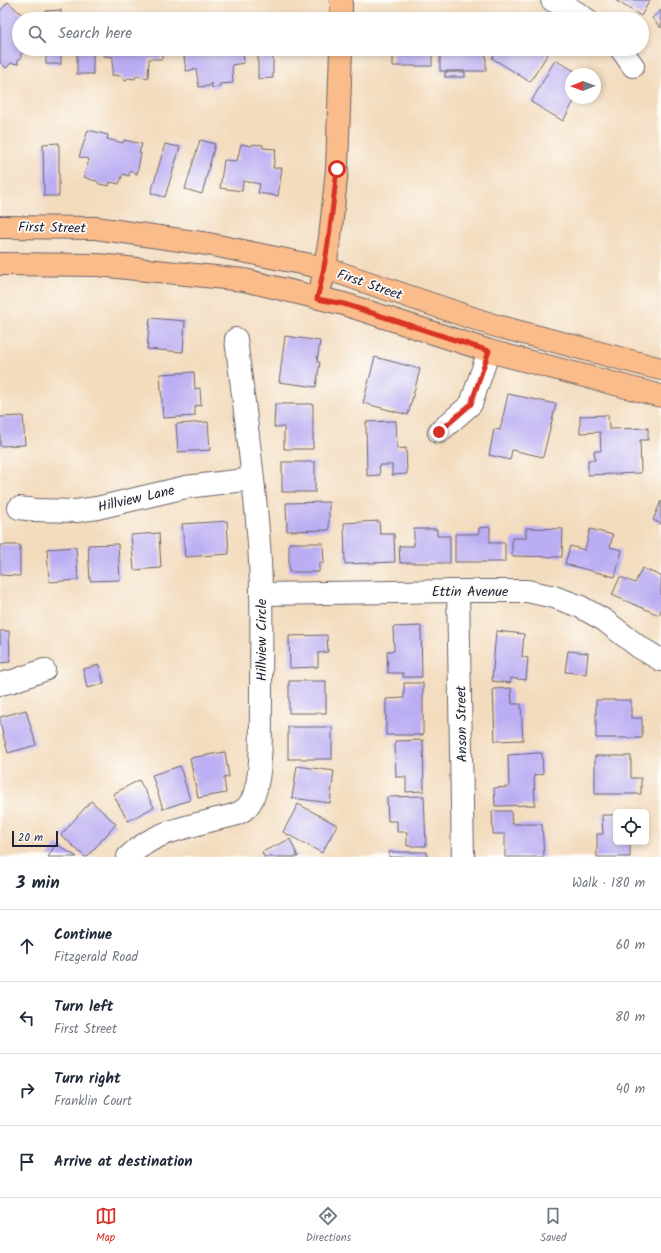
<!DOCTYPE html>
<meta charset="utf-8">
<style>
:root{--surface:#fff;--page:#f2f2f3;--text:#1f2937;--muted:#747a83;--line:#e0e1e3;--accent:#d93025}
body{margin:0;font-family:Kalam,sans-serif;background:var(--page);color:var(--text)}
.controls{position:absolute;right:12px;bottom:12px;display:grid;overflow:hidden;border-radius:6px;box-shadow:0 2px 6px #0003}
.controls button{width:36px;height:36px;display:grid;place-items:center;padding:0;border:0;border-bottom:1px solid var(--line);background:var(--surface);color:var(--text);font:20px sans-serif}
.compass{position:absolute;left:565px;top:68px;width:36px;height:36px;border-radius:50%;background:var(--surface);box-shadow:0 2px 6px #0003;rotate:269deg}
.scale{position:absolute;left:12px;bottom:10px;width:46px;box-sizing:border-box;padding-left:4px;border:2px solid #22223b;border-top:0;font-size:11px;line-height:14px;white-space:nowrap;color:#22223b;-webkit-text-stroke:3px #fdfcf7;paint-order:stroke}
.stop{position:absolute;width:12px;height:12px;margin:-9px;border:3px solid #d93025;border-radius:50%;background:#fff}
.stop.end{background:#d93025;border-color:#fff;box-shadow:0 1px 4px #0008}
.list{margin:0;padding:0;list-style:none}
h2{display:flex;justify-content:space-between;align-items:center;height:52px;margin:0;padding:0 16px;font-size:17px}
h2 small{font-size:13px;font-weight:400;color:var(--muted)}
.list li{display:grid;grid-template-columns:26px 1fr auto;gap:12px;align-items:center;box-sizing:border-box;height:72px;padding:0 16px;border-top:1px solid var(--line)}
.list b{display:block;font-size:15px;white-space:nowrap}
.list p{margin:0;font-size:13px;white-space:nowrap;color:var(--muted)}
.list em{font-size:13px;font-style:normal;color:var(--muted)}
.icon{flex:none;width:22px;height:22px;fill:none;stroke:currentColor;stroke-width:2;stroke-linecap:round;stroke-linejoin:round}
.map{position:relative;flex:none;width:661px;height:857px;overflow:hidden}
.search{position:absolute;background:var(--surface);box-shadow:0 2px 6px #0003;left:12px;right:12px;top:12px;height:44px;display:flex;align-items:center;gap:10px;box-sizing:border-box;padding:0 14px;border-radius:22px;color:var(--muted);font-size:15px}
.sheet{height:340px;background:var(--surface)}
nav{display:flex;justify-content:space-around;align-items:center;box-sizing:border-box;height:56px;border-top:1px solid var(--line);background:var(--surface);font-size:11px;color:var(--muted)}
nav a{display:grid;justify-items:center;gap:2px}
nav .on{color:var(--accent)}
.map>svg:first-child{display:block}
</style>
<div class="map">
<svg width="661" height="857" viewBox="0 0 661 857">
<rect width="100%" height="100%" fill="#fdfcf7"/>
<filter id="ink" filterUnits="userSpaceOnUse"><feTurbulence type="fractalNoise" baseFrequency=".025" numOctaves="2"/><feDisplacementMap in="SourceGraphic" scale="8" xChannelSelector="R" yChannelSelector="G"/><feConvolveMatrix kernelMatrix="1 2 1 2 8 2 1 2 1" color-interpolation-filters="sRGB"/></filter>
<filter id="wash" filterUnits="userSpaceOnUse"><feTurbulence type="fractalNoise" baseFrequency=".012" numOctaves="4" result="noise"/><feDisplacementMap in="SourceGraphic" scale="16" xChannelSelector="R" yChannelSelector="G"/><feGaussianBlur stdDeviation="0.9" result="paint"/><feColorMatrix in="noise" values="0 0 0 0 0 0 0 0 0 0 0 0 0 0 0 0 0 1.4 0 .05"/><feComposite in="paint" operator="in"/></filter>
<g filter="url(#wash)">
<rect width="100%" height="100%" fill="#f3dbbd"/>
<g id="blocks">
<g fill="#bbadf3">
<polygon points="615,0 650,0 641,16"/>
<polygon points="8,2 27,19 19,19 19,49 27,49 20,55 22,57 18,60 18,64 11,63 6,68 0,62 0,11"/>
<polygon points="61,10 61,19 46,19 46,11"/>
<polygon points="661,10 661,28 652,18"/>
<polygon points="432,17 432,19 390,19 390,18"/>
<rect x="46" y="49" width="15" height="15"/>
<rect x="77" y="49" width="16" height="25"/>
<polygon points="103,49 163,49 162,59 149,59 148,78 136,76 135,79 128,78 125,81 121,76 112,75 113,57 103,56"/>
<polygon points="183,49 243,49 244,63 232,65 233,83 220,84 219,87 212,88 211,83 209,86 199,87 196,69 186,71"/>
<polygon points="258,49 273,49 273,78 258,79"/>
<rect x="393" y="49" width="39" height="17"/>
<rect x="440" y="49" width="46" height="22"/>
<polygon points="497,49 551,49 530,82 492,58"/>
<polygon points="555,60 580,74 571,74 571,98 576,98 563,121 531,102"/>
<rect x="445" y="72" width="20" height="5"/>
<polygon points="88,130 108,135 107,139 123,143 124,140 142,144 139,153 141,153 137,174 130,171 129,176 123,174 119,184 110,182 109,186 99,184 96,180 95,181 84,177 89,159 79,157"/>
<polygon points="200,140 215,144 202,194 185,189"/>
<polygon points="59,143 59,196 44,196 43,144"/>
<polygon points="165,144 180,147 165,197 151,193"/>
<polygon points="241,144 252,146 253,144 263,145 263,148 276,149 273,168 282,168 278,196 258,193 260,184 243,181 242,191 220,188 224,160 237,161"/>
<polygon points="150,318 185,321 183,352 147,349"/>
<polygon points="285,336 320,341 317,362 320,362 316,387 279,382"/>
<polygon points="375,357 420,369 408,415 363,403"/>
<polygon points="194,372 195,389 200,388 201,405 195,406 195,416 163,418 160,374"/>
<polygon points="508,394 556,404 543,457 512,450 510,460 489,455 494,429 500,430"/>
<polygon points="275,404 313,404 313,449 284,449 284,427 274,427"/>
<polygon points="608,415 609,429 648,428 648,440 640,440 641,473 588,475 588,460 595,460 594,451 601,451 600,432 580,433 580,416"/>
<polygon points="23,416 25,445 0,446 0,417"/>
<polygon points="396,421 397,449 406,448 407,474 392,475 392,465 379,465 380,475 367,476 366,422"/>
<polygon points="208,422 210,450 178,452 176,424"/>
<rect x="282" y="462" width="33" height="30"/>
<polygon points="661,501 661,524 653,520"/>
<polygon points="329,502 329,530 287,531 286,503"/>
<polygon points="227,521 229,554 185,557 182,524"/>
<polygon points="379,521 380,534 394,534 395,562 345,564 344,523"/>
<polygon points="490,527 490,543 505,543 505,562 455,562 455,534 479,534 479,528"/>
<polygon points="526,528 563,529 562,557 512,556 512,538 526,538"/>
<polygon points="414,529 437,529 437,536 450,536 450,563 400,563 399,546 414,546"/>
<polygon points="590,529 613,535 610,547 622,550 615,577 565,564 570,546 585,550"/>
<polygon points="159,533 161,568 134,570 131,535"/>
<polygon points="289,543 323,543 324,563 319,563 319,572 289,572"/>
<polygon points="118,544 120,580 90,581 88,545"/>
<polygon points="0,545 20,545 20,576 0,575"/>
<polygon points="76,547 78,580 49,582 47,549"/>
<polygon points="642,568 661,576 661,610 659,615 612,595 620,577 635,583"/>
<polygon points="421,626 422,677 403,677 403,673 388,673 387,651 394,651 393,627"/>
<polygon points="0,631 9,631 10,662 0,663"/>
<polygon points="496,631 524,634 522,657 528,658 526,680 511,678 510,683 492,681"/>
<polygon points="327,635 328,652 318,653 318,667 290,668 289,636"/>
<polygon points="568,651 588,653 586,674 565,672"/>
<polygon points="99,665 104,684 87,688 83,669"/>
<rect x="289" y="681" width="37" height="32"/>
<polygon points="404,683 423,683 423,735 386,735 386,699 404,698"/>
<polygon points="511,688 512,704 521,704 523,740 495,741 493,689"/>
<polygon points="596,700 631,700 631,718 642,718 642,738 596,738"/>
<polygon points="26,710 36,745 8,753 0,723 0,717"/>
<rect x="288" y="727" width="44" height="32"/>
<polygon points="423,740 424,791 406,792 406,777 396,777 395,741"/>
<polygon points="225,752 229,777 224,778 226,793 198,798 190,758"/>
<polygon points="537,753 542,753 543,774 534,775 535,805 495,806 494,788 509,787 508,755"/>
<polygon points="595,756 631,756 631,778 641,778 641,794 595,794"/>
<polygon points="180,766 190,800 163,809 152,775"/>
<polygon points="297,766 334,771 330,803 292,798"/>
<polygon points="139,780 154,807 128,821 113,794"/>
<polygon points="424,796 426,846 407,846 407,832 397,832 397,821 388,821 387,797"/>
<polygon points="91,801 116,824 87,857 85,857 61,835"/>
<polygon points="298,804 337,825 322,853 283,832"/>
<polygon points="492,811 511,811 512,824 542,824 544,857 505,857 505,834 493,834"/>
<polygon points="602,815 616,815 616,842 630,842 630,857 597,857 597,834 603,834"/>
<polygon points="290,839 298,857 264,857 262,852"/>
<polygon points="56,844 77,857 48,857"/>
<rect x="389" y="852" width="38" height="5"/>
</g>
</g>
</g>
<g filter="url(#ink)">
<use href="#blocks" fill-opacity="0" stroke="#6b6368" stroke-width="1"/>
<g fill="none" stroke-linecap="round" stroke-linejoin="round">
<g stroke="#6b6368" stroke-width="24">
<g id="minor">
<polyline points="552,0 571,9 586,19"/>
<polyline points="621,49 633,66"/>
<polyline points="439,432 471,404 489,351"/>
<polyline points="19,508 35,510 76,511 97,508 186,487 253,479"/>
<polyline points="458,591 463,857"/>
<polyline points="261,594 458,591 527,591 554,597 579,606 604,620 639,647 661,660"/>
<polyline points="0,684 13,681 44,670"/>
<path d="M 128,857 C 154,832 180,829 213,820 C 224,817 238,816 246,808 C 265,791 260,726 261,702 C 261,645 263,588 258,532 C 253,468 244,404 236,339"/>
</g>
</g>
<g stroke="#6b6368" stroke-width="24">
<g id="major">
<polyline points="341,19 341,0"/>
<polyline points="0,227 96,228 208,244 325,268 493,325 661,369"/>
<polyline points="0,264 98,265 244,280 344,304 489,351 661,396"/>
<polyline points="322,282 330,238 337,169 341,49"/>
</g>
</g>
<use href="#minor" stroke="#fff" stroke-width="22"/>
<use href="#major" stroke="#fabc8b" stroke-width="22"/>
</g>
</g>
<g fill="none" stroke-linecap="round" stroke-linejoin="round" filter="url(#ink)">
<path stroke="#d93025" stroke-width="5" d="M 337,169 C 332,213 328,256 317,299 L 344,304 L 489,351 L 471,404 L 439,432"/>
</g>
<g text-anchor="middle" stroke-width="3.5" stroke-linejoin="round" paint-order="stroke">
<g font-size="14" fill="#22223b" stroke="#fdfcf7">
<text transform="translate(52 227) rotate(1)" y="5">First Street</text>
<text transform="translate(370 284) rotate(19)" y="5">First Street</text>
<text transform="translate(136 498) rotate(-13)" y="5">Hillview Lane</text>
<text x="470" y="596">Ettin Avenue</text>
<text transform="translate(261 640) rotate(-90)" y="5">Hillview Circle</text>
<text transform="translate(461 724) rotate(-91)" y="5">Anson Street</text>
</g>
</g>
</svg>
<div class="controls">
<button><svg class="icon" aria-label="locate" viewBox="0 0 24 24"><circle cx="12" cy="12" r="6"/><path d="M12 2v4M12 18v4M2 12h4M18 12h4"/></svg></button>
</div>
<svg class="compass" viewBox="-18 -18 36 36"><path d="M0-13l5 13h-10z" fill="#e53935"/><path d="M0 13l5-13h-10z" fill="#747a83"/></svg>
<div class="scale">20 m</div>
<div class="stop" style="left:337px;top:169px"></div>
<div class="stop end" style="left:439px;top:432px"></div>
<div class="search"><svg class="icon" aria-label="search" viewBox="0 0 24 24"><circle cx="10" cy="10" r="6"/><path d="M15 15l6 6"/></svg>Search here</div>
</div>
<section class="sheet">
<h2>3 min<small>Walk · 180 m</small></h2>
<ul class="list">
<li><svg class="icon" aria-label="ahead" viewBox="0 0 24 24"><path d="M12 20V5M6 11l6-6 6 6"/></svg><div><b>Continue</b><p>Fitzgerald Road</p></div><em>60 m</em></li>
<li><svg class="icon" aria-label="left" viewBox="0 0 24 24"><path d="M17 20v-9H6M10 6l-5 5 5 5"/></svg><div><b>Turn left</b><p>First Street</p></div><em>80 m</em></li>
<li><svg class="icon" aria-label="right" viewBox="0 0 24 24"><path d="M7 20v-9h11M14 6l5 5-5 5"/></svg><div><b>Turn right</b><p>Franklin Court</p></div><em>40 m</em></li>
<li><svg class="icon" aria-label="arrive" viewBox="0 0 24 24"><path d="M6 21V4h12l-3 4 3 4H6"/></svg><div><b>Arrive at destination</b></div></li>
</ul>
</section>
<nav>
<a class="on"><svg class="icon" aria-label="map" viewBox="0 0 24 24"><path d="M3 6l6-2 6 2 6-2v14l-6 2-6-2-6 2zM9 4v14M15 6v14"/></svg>Map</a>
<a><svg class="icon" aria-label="directions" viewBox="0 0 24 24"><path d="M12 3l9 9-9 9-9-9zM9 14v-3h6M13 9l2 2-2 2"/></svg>Directions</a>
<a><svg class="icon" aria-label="saved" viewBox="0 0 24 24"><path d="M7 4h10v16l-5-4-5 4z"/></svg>Saved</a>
</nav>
